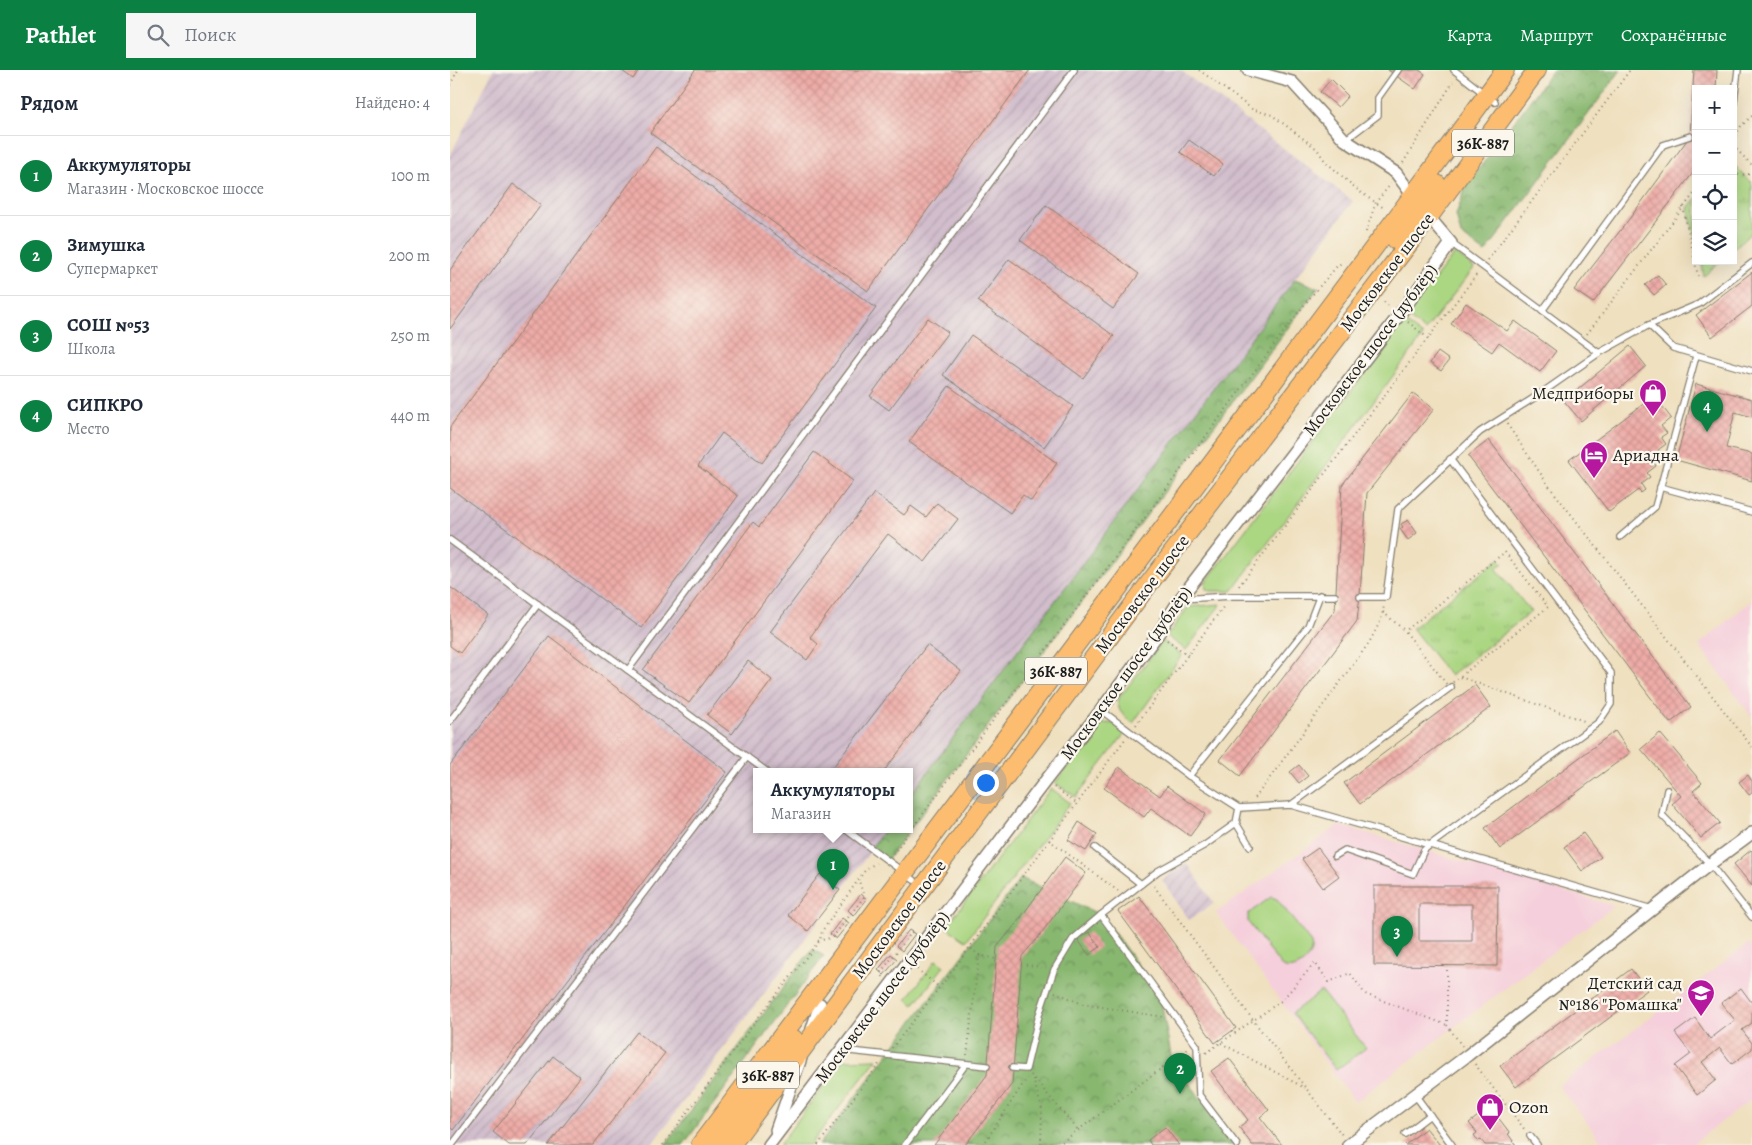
<!DOCTYPE html>
<html lang="ru">
<meta charset="utf-8">
<style>
:root{--surface:#fff;--page:#f6f6f7;--text:#1f2937;--muted:#747a83;--line:#e0e1e3;--accent:#0b8043}
body{margin:0;font-family:Alegreya,serif;background:var(--page);color:var(--text)}
.controls{position:absolute;right:15px;top:15px;display:grid;overflow:hidden;border-radius:0px;box-shadow:0 5px 20px #0002}
.controls button{width:45px;height:45px;display:grid;place-items:center;padding:0;border:0;border-bottom:1px solid var(--line);background:var(--surface);color:var(--text);font:25px sans-serif}
.you{position:absolute;left:535px;top:712px;width:18px;height:18px;margin:-12px;border:4px solid #fff;border-radius:50%;background:#1a73e8;box-shadow:0 0 0 8px #1a73e833}
.badge{display:grid;place-items:center;width:32px;height:32px;border-radius:50%;background:var(--accent);color:#fff;font-size:16px;font-weight:700}
.pin{position:absolute;translate:-50% -41px;filter:drop-shadow(0 1px 2px #0008)}
.pin::after{content:'';position:absolute;top:26px;width:18px;height:15px;background:inherit;clip-path:polygon(0 0,100% 0,50% 100%)}
.popup{position:absolute;left:303px;top:698px;width:160px;height:65px;box-sizing:border-box;display:grid;place-content:center;border-radius:0px;background:var(--surface);filter:drop-shadow(0 1px 4px #0005);font-size:16px;white-space:nowrap;color:var(--muted)}
.popup b{font-size:19px;color:var(--text)}
.popup::after{content:'';position:absolute;left:50%;top:100%;margin-left:-10px;border:10px solid transparent;border-top-color:var(--surface)}
.list{margin:0;padding:0;list-style:none}
h2{display:flex;justify-content:space-between;align-items:center;height:65px;margin:0;padding:0 20px;font-size:21px}
h2 small{font-size:16px;font-weight:400;color:var(--muted)}
.list li{display:grid;grid-template-columns:32px 1fr auto;gap:15px;align-items:center;box-sizing:border-box;height:80px;padding:0 20px;border-top:1px solid var(--line)}
.list b{display:block;font-size:19px;white-space:nowrap}
.list p{margin:0;font-size:16px;white-space:nowrap;color:var(--muted)}
.list em{font-size:16px;font-style:normal;color:var(--muted)}
.icon{flex:none;width:28px;height:28px;fill:none;stroke:currentColor;stroke-width:2;stroke-linecap:round;stroke-linejoin:round}
.map{position:relative;flex:none;width:1302px;height:1075px;overflow:hidden}
header{display:flex;align-items:center;gap:30px;box-sizing:border-box;height:70px;padding:0 25px;background:var(--accent);color:#fff}
header strong{font-size:24px}
nav{display:flex;gap:28px;margin-inline-start:auto;font-size:18px}
.search{width:350px;height:45px;background:var(--page);display:flex;align-items:center;gap:12px;box-sizing:border-box;padding:0 18px;border-radius:0px;color:var(--muted);font-size:19px}
main{display:flex}
aside{flex:1;background:var(--surface)}
.map>svg:first-child{display:block}
</style>
<header>
<strong>Pathlet</strong>
<div class="search"><svg class="icon" aria-label="search" viewBox="0 0 24 24"><circle cx="10" cy="10" r="6"/><path d="M15 15l6 6"/></svg>Поиск</div>
<nav><a>Карта</a><a>Маршрут</a><a>Сохранённые</a></nav>
</header>
<main>
<aside>
<h2>Рядом<small>Найдено: 4</small></h2>
<ul class="list">
<li><span class="badge">1</span><div><b>Аккумуляторы</b><p>Магазин · Московское шоссе</p></div><em>100 m</em></li>
<li><span class="badge">2</span><div><b>Зимушка</b><p>Супермаркет</p></div><em>200 m</em></li>
<li><span class="badge">3</span><div><b>СОШ №53</b><p>Школа</p></div><em>250 m</em></li>
<li><span class="badge">4</span><div><b>СИПКРО</b><p>Место</p></div><em>440 m</em></li>
</ul>
</aside>
<div class="map">
<svg width="1302" height="1075" viewBox="0 0 1302 1075">
<defs>
<pattern id="industrial-furrows" width="10" height="10" patternUnits="userSpaceOnUse" patternTransform="scale(1.25)"><rect width="10" height="10" fill="#d1bdcc"/><path d="M-1 1l2-2M0 10L10 0M9 11l2-2" fill="none" stroke="#b3a2af"/></pattern>
<pattern id="forest-crowns" width="20" height="18" patternUnits="userSpaceOnUse" patternTransform="scale(1.25)"><rect width="20" height="18" fill="#88b770"/><path d="M2 6a3 3 0 1 1 6 0M12 15a3 3 0 1 1 6 0" fill="none" stroke="#6e945b"/></pattern>
<pattern id="park-tufts" width="24" height="20" patternUnits="userSpaceOnUse" patternTransform="scale(1.25)"><rect width="24" height="20" fill="#abd682"/><path d="M3 7l-1-3M5 7V3M7 7l1-3M15 17l-1-3M17 17v-4M19 17l1-3" fill="none" stroke="#93b770"/></pattern>
<pattern id="building-cross-hatch" width="8" height="8" patternUnits="userSpaceOnUse" patternTransform="scale(1.25)"><rect width="8" height="8" fill="#eeaca7"/><path d="M0 0l8 8M0 8l8-8" fill="none" stroke="#cc938f"/></pattern>
</defs>
<rect width="100%" height="100%" fill="#fbf7ec"/>
<filter id="ink" filterUnits="userSpaceOnUse"><feTurbulence type="fractalNoise" baseFrequency=".02" numOctaves="2"/><feDisplacementMap in="SourceGraphic" scale="10" xChannelSelector="R" yChannelSelector="G"/><feConvolveMatrix kernelMatrix="1 2 1 2 8 2 1 2 1" color-interpolation-filters="sRGB"/></filter>
<filter id="wash" filterUnits="userSpaceOnUse"><feTurbulence type="fractalNoise" baseFrequency=".0096" numOctaves="4" result="noise"/><feDisplacementMap in="SourceGraphic" scale="20" xChannelSelector="R" yChannelSelector="G"/><feGaussianBlur stdDeviation="1.12" result="paint"/><feColorMatrix in="noise" values="0 0 0 0 0 0 0 0 0 0 0 0 0 0 0 0 0 1.4 0 .05"/><feComposite in="paint" operator="in"/></filter>
<g filter="url(#wash)">
<rect width="100%" height="100%" fill="#efe0bf"/>
<g fill="#f5cfdb">
<polygon points="1302,530 1302,647 1249,575"/>
<polygon points="889,755 1164,836 905,1032 766,843"/>
<polygon points="1298,874 1302,879 1302,1029 1241,1075 1154,1075 1109,1016"/>
</g>
<g fill="url(#industrial-furrows)">
<polygon points="43,0 730,0 903,131 459,728 459,701 307,701 307,759 437,759 201,1075 0,1075 0,86"/>
<polygon points="737,793 764,833 739,850 712,810"/>
</g>
<g fill="#abd682" stroke="#64794f">
<polygon points="1005,183 1024,198 975,261 956,246"/>
<polygon points="954,252 973,266 782,521 759,521 756,519 755,513"/>
<polygon points="771,534 736,580 717,566 738,537"/>
<path d="M 713,571 L 732,585 L 683,653 C 673,645 666,641 669,628 Z"/>
<polygon points="657,653 666,654 676,662 626,727 605,713 650,655"/>
<polygon points="601,718 620,733 516,871 496,857"/>
<path d="M 821,827 L 827,829 L 861,873 C 865,888 844,905 831,896 L 798,852 L 798,844 Z"/>
<polygon points="486,890 494,896 464,935 457,929"/>
<polygon points="871,921 916,978 886,1000 842,943"/>
<polygon points="427,989 360,1075 329,1075 393,990"/>
</g>
<g fill="url(#forest-crowns)" stroke="#526a46">
<polygon points="1103,0 1171,0 1035,183 1011,165 1006,145 1016,116"/>
<polygon points="845,209 868,218 437,790 421,778 435,759 459,759 459,727"/>
<polygon points="571,808 651,845 710,925 722,991 787,1075 369,1075"/>
<polygon points="362,879 374,886 233,1075 215,1075"/>
</g>
<g fill="url(#park-tufts)" stroke="#64794f">
<polygon points="1283,94 1302,113 1302,162 1283,179"/>
<polygon points="1246,128 1246,171 1238,138"/>
<polygon points="1251,191 1270,191 1254,206"/>
<polygon points="1049,489 1053,493 1046,498 1081,542 1000,606 962,558"/>
</g>
<g id="blocks">
<g fill="url(#building-cross-hatch)" fill-rule="evenodd">
<polygon points="171,0 189,0 183,9"/>
<polygon points="245,0 580,0 418,221 200,63"/>
<polygon points="938,0 969,0 975,4 965,19"/>
<polygon points="1244,0 1267,0 1266,19 1246,19 1246,99 1143,233 1124,220 1180,148 1240,66"/>
<polygon points="881,9 898,26 888,37 870,22"/>
<polygon points="739,70 773,94 764,106 730,82"/>
<polygon points="206,77 426,238 312,393 272,363 248,396 288,426 191,558 0,418 0,357"/>
<polygon points="63,114 91,135 0,259 0,200"/>
<polygon points="596,135 689,204 663,239 570,170"/>
<polygon points="559,189 664,266 633,308 528,231"/>
<polygon points="1302,202 1302,236 1262,267 1246,245"/>
<polygon points="1208,205 1216,215 1204,225 1195,215"/>
<polygon points="1016,233 1057,261 1065,251 1106,281 1090,302 1049,272 1042,282 1001,254"/>
<polygon points="478,248 498,262 439,340 420,326"/>
<polygon points="521,265 623,336 594,377 493,305"/>
<polygon points="1180,276 1196,296 1131,351 1114,331"/>
<polygon points="988,282 999,290 991,301 980,293"/>
<polygon points="1246,314 1302,329 1302,347 1285,342 1276,378 1302,384 1302,411 1226,390"/>
<polygon points="499,316 607,393 581,431 573,425 560,443 459,372"/>
<polygon points="963,323 984,339 917,423 910,525 907,551 790,706 770,690 885,540 892,415"/>
<polygon points="1208,323 1212,328 1208,331 1221,348 1211,356 1217,363 1211,367 1216,374 1208,380 1211,385 1203,391 1206,396 1197,403 1200,407 1191,414 1195,420 1191,423 1188,420 1159,442 1119,390"/>
<polygon points="1039,370 1241,637 1220,653 1018,386"/>
<polygon points="364,382 403,411 239,633 193,600 303,452 309,457"/>
<polygon points="424,423 454,445 461,436 476,447 487,433 508,449 475,492 438,464 360,567 368,574 357,590 320,562"/>
<polygon points="958,450 967,463 958,470 950,459 953,457 951,454"/>
<polygon points="0,517 38,545 10,583 0,576"/>
<polygon points="99,566 277,702 3,1060 0,1057 0,695"/>
<polygon points="477,575 511,601 434,701 380,701"/>
<polygon points="298,591 322,610 282,664 257,645"/>
<polygon points="1025,615 1041,637 910,734 894,713"/>
<polygon points="1165,661 1180,683 1050,779 1035,758"/>
<polygon points="1210,663 1252,713 1243,721 1270,753 1251,768 1222,734 1231,726 1191,679"/>
<polygon points="849,695 858,706 849,713 840,702"/>
<polygon points="669,697 710,726 717,716 756,744 740,766 701,738 694,747 654,718"/>
<polygon points="1298,705 1302,711 1302,723 1299,725 1289,712"/>
<polygon points="629,752 647,764 636,781 618,770"/>
<polygon points="1133,763 1151,787 1132,801 1114,777"/>
<polygon points="868,778 889,806 873,818 852,789"/>
<polygon points="1301,780 1302,781 1302,816 1284,794"/>
<polygon points="615,787 636,803 587,869 572,886 562,1014 515,1075 484,1075 537,1005 547,877 566,854"/>
<polygon points="370,804 390,820 358,861 338,845"/>
<path d="M 924,816 L 1048,816 L 1047,896 L 924,895 ZM 969,834 L 1022,834 L 1022,871 L 969,871 Z"/>
<polygon points="411,824 417,829 404,846 398,840"/>
<polygon points="689,826 786,958 765,973 668,841"/>
<polygon points="392,848 399,853 386,869 380,864"/>
<polygon points="459,860 465,864 452,881 446,876"/>
<polygon points="639,862 650,877 639,885 628,870"/>
<polygon points="441,884 447,889 434,905 428,900"/>
<polygon points="1181,899 1197,920 1066,1017 1050,996"/>
<polygon points="1291,918 1302,933 1302,953 1292,960 1302,973 1302,979 1282,994 1270,978 1252,992 1266,1010 1247,1025 1225,996 1241,984 1225,963 1245,948 1260,969 1285,950 1271,933"/>
<polygon points="187,962 215,983 143,1075 98,1075"/>
<polygon points="103,986 130,1007 77,1075 59,1075 43,1062"/>
<polygon points="779,988 819,1040 810,1047 832,1075 802,1075 789,1057 798,1050 761,1001"/>
<polygon points="1040,1037 1060,1063 1058,1064 1066,1075 1035,1075 1031,1070 1028,1071 1024,1065 1027,1063 1019,1053"/>
<polygon points="715,1057 729,1075 701,1075 698,1070"/>
<polygon points="976,1058 990,1075 955,1075"/>
</g>
</g>
</g>
<g filter="url(#ink)">
<use href="#blocks" fill-opacity="0" stroke="#867e6e" stroke-width="1"/>
<g fill="none" stroke-linecap="round" stroke-linejoin="round">
<g stroke="#867e6e" stroke-width="8">
<g id="lane">
<polyline points="1004,0 1045,32"/>
<polyline points="1283,39 1288,0"/>
<polyline points="895,70 928,45 928,28 948,0"/>
<polyline points="1001,173 1149,283 1199,255 1223,278 1302,301"/>
<polyline points="1092,241 1213,75 1240,66"/>
<polyline points="1199,255 1249,234 1302,193"/>
<polyline points="1210,417 1302,442"/>
<polyline points="1170,467 1205,437 1246,286"/>
<polyline points="0,470 316,701"/>
<polyline points="910,527 936,527 948,439 1030,362 1090,324 1149,283"/>
<polyline points="730,529 782,526 885,526"/>
<polyline points="178,600 624,0"/>
<polyline points="651,640 739,706 789,738 841,735 1202,839"/>
<polyline points="0,651 88,534"/>
<polyline points="739,706 858,556 870,525"/>
<polyline points="1217,720 1212,745 1260,794 1302,847"/>
<polyline points="841,735 1001,617"/>
<polyline points="786,753 800,776"/>
<polyline points="395,759 464,810"/>
<polyline points="645,778 691,814"/>
<polyline points="885,786 895,780 963,804 974,780 980,775 1149,652 1161,634 1161,603 1000,389"/>
<polyline points="651,845 747,976 749,1025 787,1075"/>
<polyline points="391,980 537,996"/>
<polyline points="562,998 576,999 589,945 604,900 623,869 651,845 708,801 755,775 786,753 789,738"/>
<polyline points="965,1025 1002,1075"/>
<polyline points="955,1064 980,1045"/>
<polyline points="1080,1066 1087,1075"/>
<polyline points="2,1075 297,687"/>
<polyline points="455,1075 516,994"/>
</g>
</g>
<g stroke="#867e6e" stroke-width="14">
<g id="street">
<polyline points="798,0 842,12 895,70 946,103 963,126"/>
<polyline points="362,959 370,934"/>
<polyline points="326,1060 351,988"/>
<polyline points="319,1075 596,710 651,640 708,564 730,529 950,244 1001,173 979,147"/>
<polyline points="898,1075 1018,985 1260,794 1302,763"/>
</g>
</g>
<g stroke="#867e6e" stroke-width="20">
<g id="primary">
<polyline points="946,170 987,114"/>
<polyline points="250,1075 947,147 1055,0"/>
<polyline points="265,1075 344,969"/>
<polyline points="281,1075 698,515 967,163 1087,0"/>
</g>
</g>
<g stroke="#867e6e" stroke-width="2" stroke-dasharray="1 4" stroke-linecap="butt">
<polyline points="749,0 802,39 822,45 867,79 875,91 910,122 934,138"/>
<polyline points="0,15 8,0"/>
<polyline points="1283,70 1291,56 1302,46"/>
<polyline points="1283,76 1302,95"/>
<polyline points="953,93 1003,12"/>
<polyline points="1283,105 1302,104"/>
<polyline points="1233,137 1248,206"/>
<polyline points="916,162 926,132 941,114"/>
<polyline points="1038,190 1180,0"/>
<polyline points="934,232 940,237"/>
<polyline points="958,252 979,269"/>
<polyline points="1137,264 1246,121"/>
<polyline points="1057,354 1099,416 1302,677"/>
<polygon points="1055,482 1098,537 998,616 955,561"/>
<polyline points="789,516 1027,204"/>
<polyline points="933,542 955,561"/>
<polyline points="717,570 738,585"/>
<polyline points="1010,607 1134,651"/>
<polyline points="686,655 774,536"/>
<polyline points="604,717 626,733"/>
<polyline points="805,728 919,573 931,550 934,536"/>
<polyline points="599,770 668,821"/>
<polyline points="443,784 857,231 888,195 894,192"/>
<polyline points="704,816 803,950 893,1066"/>
<polyline points="368,871 383,867 414,827 409,811"/>
<polyline points="529,885 546,889"/>
<polyline points="571,894 596,898"/>
<polyline points="997,895 997,955 1012,976"/>
<polyline points="467,899 489,917"/>
<polyline points="433,907 431,902 462,862 466,862"/>
<polyline points="605,922 633,934 714,947"/>
<polyline points="771,973 855,1018"/>
<polyline points="442,978 490,917 676,668"/>
<polyline points="756,983 831,931 865,893 879,912 900,903 915,924 997,955"/>
<polyline points="517,985 529,885 519,877"/>
<polyline points="1025,994 1075,1060"/>
<polyline points="581,1005 628,1060"/>
<polyline points="583,1009 592,1039 591,1075"/>
<polyline points="213,1075 311,944 370,870 372,861 416,799 426,793"/>
<polyline points="368,1075 430,993"/>
<polyline points="533,1075 577,1008"/>
<polyline points="608,1075 739,978"/>
</g>
<use href="#lane" stroke="#fff" stroke-width="5.5"/>
<use href="#street" stroke="#fff" stroke-width="11"/>
<use href="#primary" stroke="#fcbd6f" stroke-width="18"/>
</g>
</g>
<defs>
<g id="shop-pin" transform="scale(1.4375)"><path d="M0 17L-7.5 6A9.5 9.5 0 1 1 7.5 6Z" fill="#b5179e" stroke="#fbf7ec"/><path d="M-5-2.5h2.3a2.7 3.5 0 0 1 5.4 0H5L5.5 6h-11ZM-1.5-2.5h3a1.5 2.3 0 0 0-3 0Z" fill="#fff"/></g>
<g id="hotel-pin" transform="scale(1.4375)"><path d="M0 17L-7.5 6A9.5 9.5 0 1 1 7.5 6Z" fill="#b5179e" stroke="#fbf7ec"/><path d="M-6-4.5h1.5V1H6V5H4.5V3h-9V5H-6ZM-4 0a1.8 1.8 0 1 1 3.6 0ZM.5 0V-2.5h3Q6-2.5 6 0Z" fill="#fff"/></g>
<g id="school-pin" transform="scale(1.4375)"><path d="M0 17L-7.5 6A9.5 9.5 0 1 1 7.5 6Z" fill="#b5179e" stroke="#fbf7ec"/><path d="M0-5L7-2L0 1L-7-2ZM-4 1L0 2.5L4 1V4Q0 6-4 4Z" fill="#fff"/></g>
</defs>
<g fill-rule="evenodd">
<use href="#shop-pin" x="1203" y="323"/>
<use href="#hotel-pin" x="1144" y="385"/>
<use href="#school-pin" x="1251" y="923"/>
<use href="#shop-pin" x="1040" y="1037"/>
</g>
<g text-anchor="middle" stroke-width="4.5" stroke-linejoin="round" paint-order="stroke">
<g fill="#fbf7ec" stroke="#5f5e5a" stroke-width="1">
<rect x="1002" y="59.5" width="62" height="27" rx="4"/>
<rect x="575" y="587.5" width="62" height="27" rx="4"/>
<rect x="287" y="991.5" width="62" height="27" rx="4"/>
</g>
<g font-size="16" font-weight="bold" fill="#1c1c1c">
<text x="1033" y="79">36К-887</text>
<text x="606" y="607">36К-887</text>
<text x="318" y="1011">36К-887</text>
</g>
<g font-size="18" fill="#1c1c1c" stroke="#fbf7ec">
<text transform="translate(937 202) rotate(-53)" y="6">Московское шоссе</text>
<text transform="translate(920 280) rotate(-53)" y="6">Московское шоссе (дублёр)</text>
<text transform="translate(692 524) rotate(-53)" y="6">Московское шоссе</text>
<text transform="translate(676 603) rotate(-54)" y="6">Московское шоссе (дублёр)</text>
<text transform="translate(449 849) rotate(-53)" y="6">Московское шоссе</text>
<text transform="translate(432 927) rotate(-53)" y="6">Московское шоссе (дублёр)</text>
</g>
<g font-size="18" fill="#1c1c1c" stroke="#fbf7ec" text-anchor="end">
<text x="1184" y="329">Медприборы</text>
<text x="1163" y="391" text-anchor="start">Ариадна</text>
<text x="1232" y="919">Детский сад<tspan x="1232" dy="21">№186 "Ромашка"</tspan></text>
<text x="1059" y="1043" text-anchor="start">Ozon</text>
</g>
</g>
</svg>
<div class="controls">
<button>+</button>
<button>−</button>
<button><svg class="icon" aria-label="locate" viewBox="0 0 24 24"><circle cx="12" cy="12" r="6"/><path d="M12 2v4M12 18v4M2 12h4M18 12h4"/></svg></button>
<button><svg class="icon" aria-label="layers" viewBox="0 0 24 24"><path d="M12 4l9 5-9 5-9-5zM3 14l9 5 9-5"/></svg></button>
</div>
<div class="you"></div>
<div class="pin badge" style="left:383px;top:820px">1</div>
<div class="popup"><b>Аккумуляторы</b>Магазин</div>
<div class="pin badge" style="left:730px;top:1024px">2</div>
<div class="pin badge" style="left:947px;top:887px">3</div>
<div class="pin badge" style="left:1257px;top:362px">4</div>
</div>
</main>
